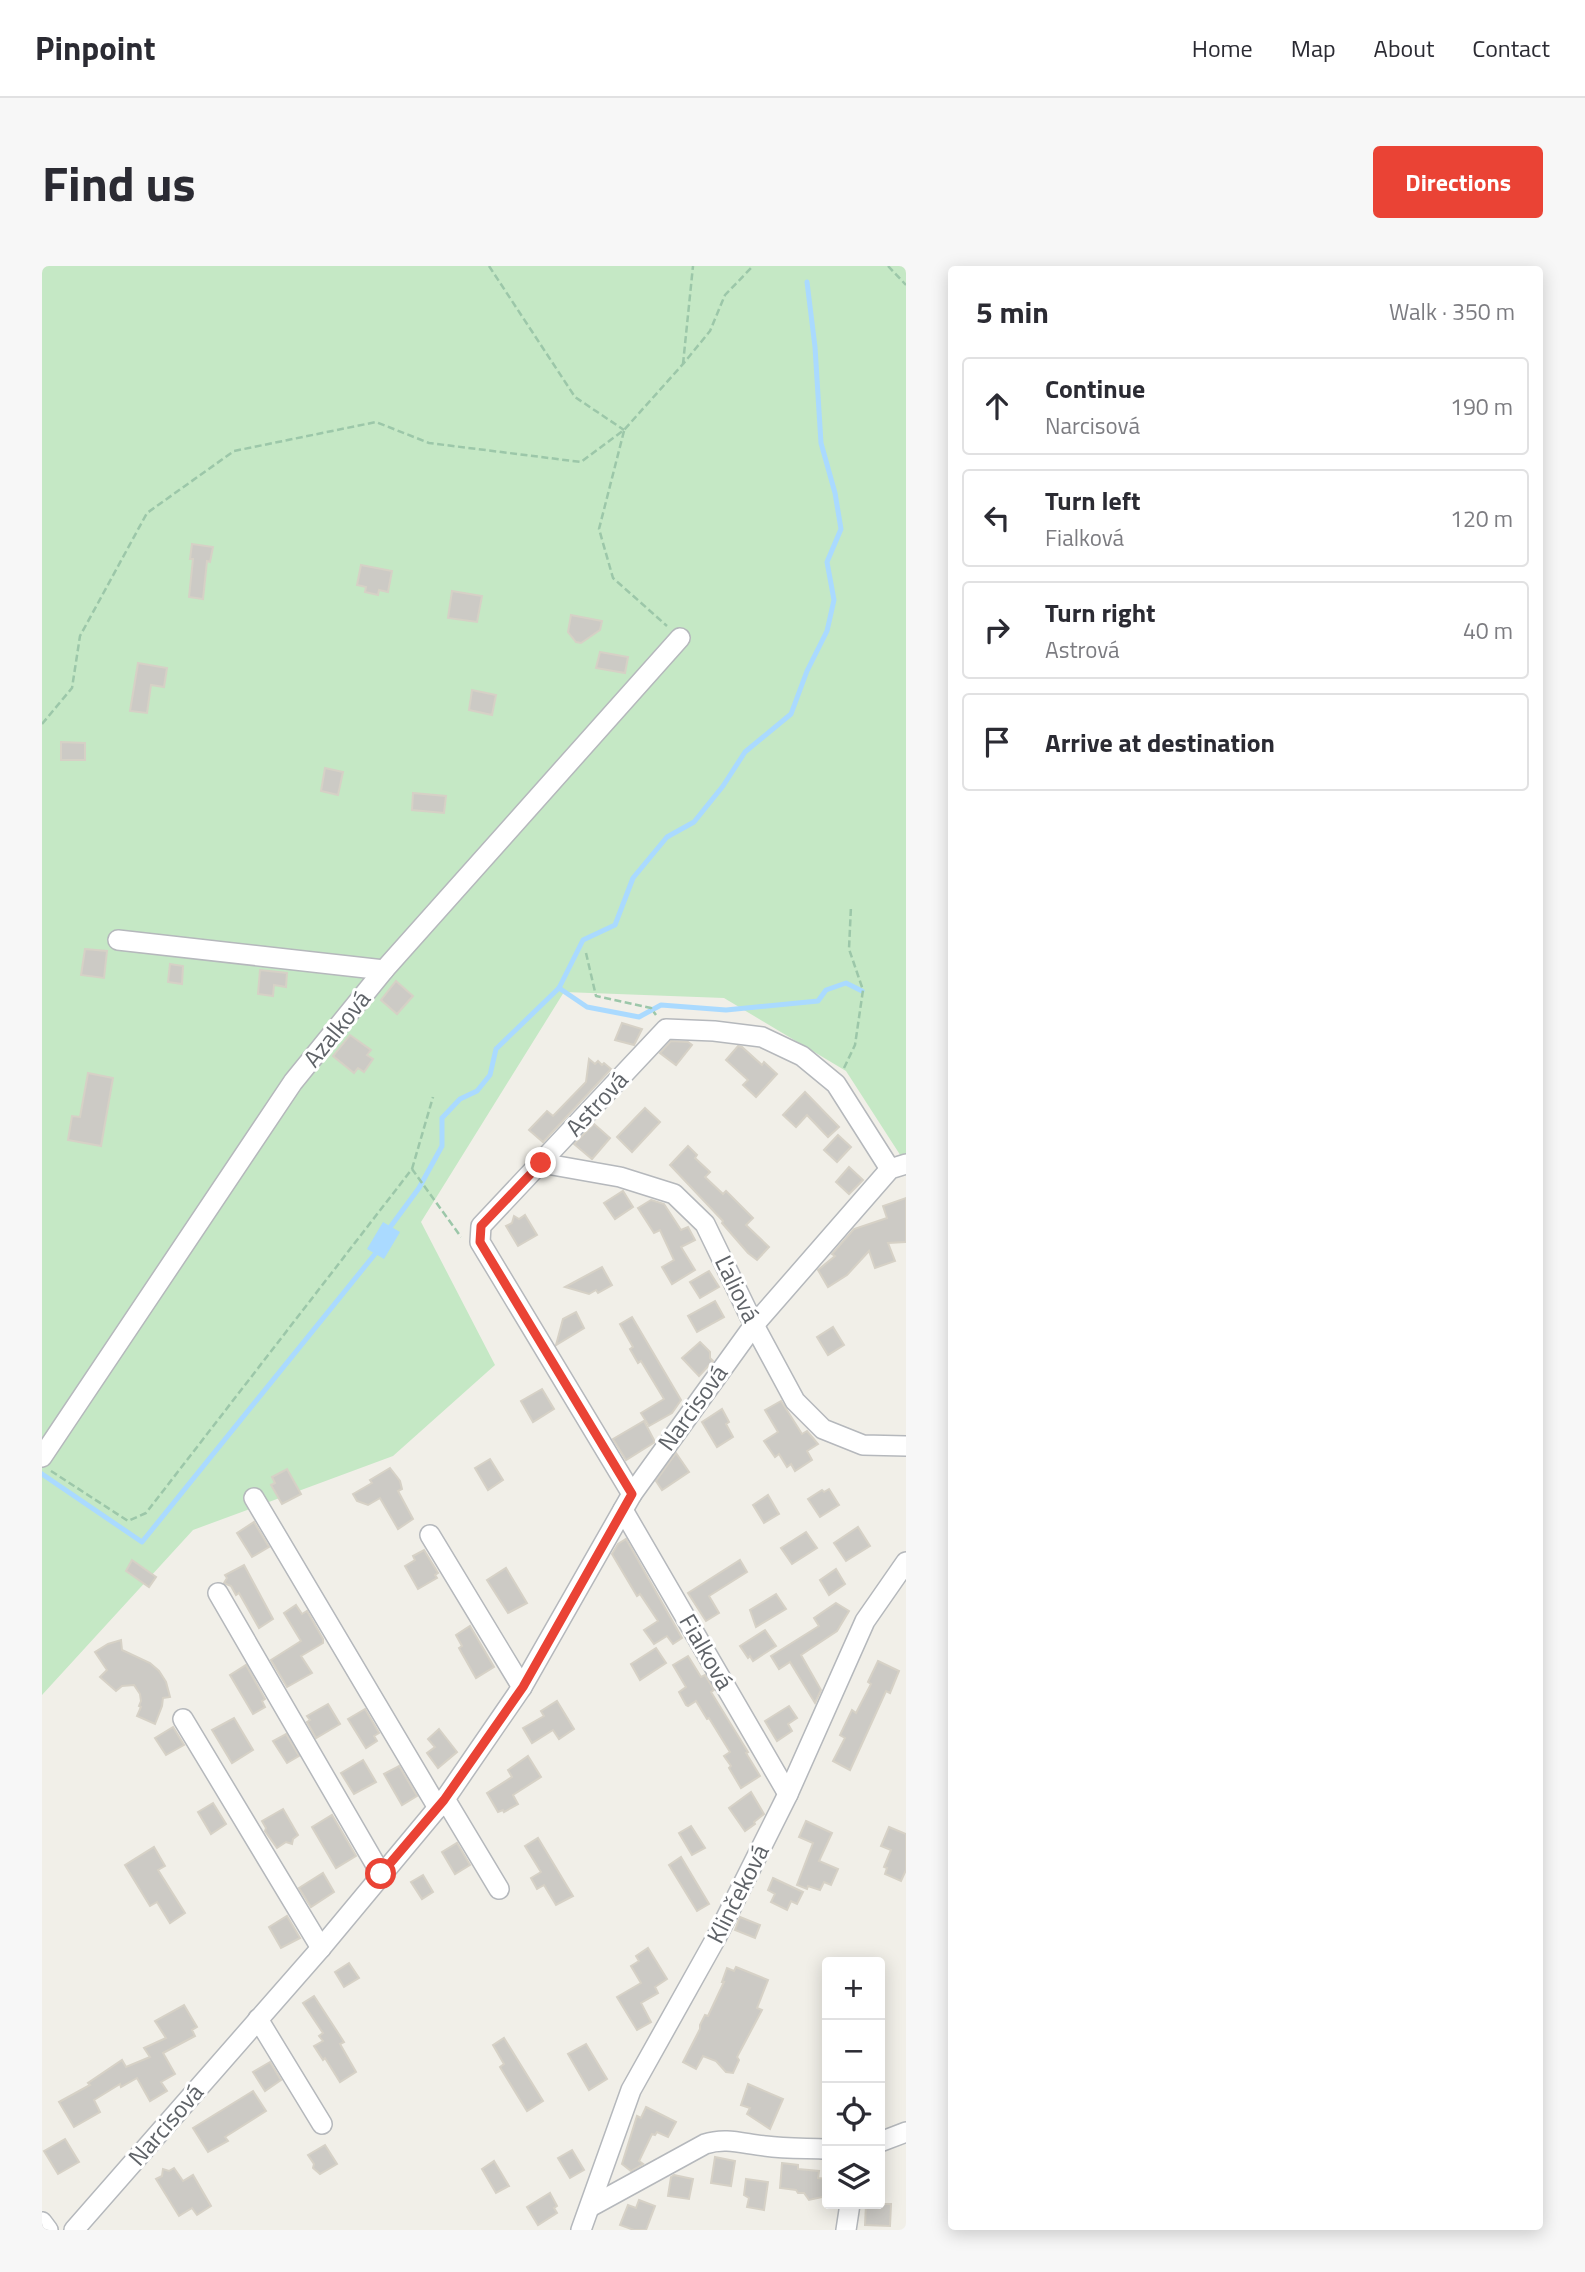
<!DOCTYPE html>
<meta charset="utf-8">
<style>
:root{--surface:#fff;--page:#f7f7f7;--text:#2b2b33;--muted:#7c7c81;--line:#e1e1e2;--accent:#ea4335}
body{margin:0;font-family:"Titillium Web",sans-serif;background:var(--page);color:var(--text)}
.controls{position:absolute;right:21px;bottom:21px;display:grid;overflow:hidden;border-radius:7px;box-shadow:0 4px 18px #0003}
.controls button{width:63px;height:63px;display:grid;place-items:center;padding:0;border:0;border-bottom:2px solid var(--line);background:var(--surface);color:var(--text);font:35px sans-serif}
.stop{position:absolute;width:21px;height:21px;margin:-16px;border:5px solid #ea4335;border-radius:50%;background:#fff}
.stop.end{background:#ea4335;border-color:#fff;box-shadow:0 2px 7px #0008}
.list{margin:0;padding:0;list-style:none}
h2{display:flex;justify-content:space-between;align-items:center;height:91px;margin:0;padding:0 28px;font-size:30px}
h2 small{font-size:23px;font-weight:400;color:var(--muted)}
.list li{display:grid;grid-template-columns:46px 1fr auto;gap:21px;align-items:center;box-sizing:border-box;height:98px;margin:0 14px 14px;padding:0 14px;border:2px solid var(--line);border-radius:7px}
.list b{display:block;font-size:26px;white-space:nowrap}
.list p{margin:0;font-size:23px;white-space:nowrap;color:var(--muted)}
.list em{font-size:23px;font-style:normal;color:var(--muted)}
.icon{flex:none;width:38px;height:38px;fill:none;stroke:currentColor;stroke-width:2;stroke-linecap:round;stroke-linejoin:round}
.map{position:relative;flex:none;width:864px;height:1964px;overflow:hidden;border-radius:7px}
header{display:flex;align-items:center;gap:42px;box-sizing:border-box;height:98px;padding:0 35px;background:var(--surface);border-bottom:2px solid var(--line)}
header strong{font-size:33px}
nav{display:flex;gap:38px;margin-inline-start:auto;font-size:24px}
.intro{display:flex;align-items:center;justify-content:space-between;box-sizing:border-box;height:168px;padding:0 42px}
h1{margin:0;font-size:49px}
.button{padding:18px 32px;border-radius:7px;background:var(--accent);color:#fff;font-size:24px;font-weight:700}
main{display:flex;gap:42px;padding:0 42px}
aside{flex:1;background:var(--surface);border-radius:7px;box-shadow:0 4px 18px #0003}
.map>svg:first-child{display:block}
</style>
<header>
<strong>Pinpoint</strong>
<nav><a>Home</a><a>Map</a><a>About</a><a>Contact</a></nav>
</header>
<div class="intro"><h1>Find us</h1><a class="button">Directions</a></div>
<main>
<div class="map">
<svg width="864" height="1964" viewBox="0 0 864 1964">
<rect width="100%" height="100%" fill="#f1efe8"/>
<polygon fill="#c5e8c5" points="0,0 864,0 864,898 804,805 682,732 522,726 379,956 453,1099 351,1190 151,1264 0,1429"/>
<polygon fill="#aadaff" points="341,956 358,966 342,993 325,983"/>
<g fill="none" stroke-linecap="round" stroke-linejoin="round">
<g stroke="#aadaff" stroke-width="5">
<polyline points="517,722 545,741 597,751 619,739 684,744 776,735 784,724 804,717 820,725"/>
<polyline points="349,960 377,922 400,880 400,852 418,833 435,825 448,809 454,783 517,722 541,674 573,659 591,612 625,571 652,556 681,520 703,486 749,448 765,405 785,365 792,334 785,296 799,263 793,227 779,177 773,81 765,16"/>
<polyline points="0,1208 100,1276 333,988"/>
</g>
</g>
<g fill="#cccac5" stroke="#d6d1c6" stroke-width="2">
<polygon points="150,278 171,281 168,296 165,295 161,333 147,331 151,293 148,293"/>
<polygon points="319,299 350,305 346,326 337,324 336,329 323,326 324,321 315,319"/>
<polygon points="410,325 440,330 435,356 406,352"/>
<polygon points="529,349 560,355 558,364 539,377 534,376 526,366"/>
<polygon points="558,386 586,391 583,407 554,402"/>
<polygon points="96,397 125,402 122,421 109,419 105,447 88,445"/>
<polygon points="430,424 454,429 450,449 427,444"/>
<polygon points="19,476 43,477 43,494 19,494"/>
<polygon points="283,502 301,506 296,529 279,525"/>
<polygon points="371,527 404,530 402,547 370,544"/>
<polygon points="43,683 65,685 62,712 39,709"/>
<polygon points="128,698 141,700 140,718 126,716"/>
<polygon points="218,704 245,707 244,721 232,719 231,730 216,728"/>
<polygon points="354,715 371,730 355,748 339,734"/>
<polygon points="580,757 600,763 592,779 573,774"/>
<polygon points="308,769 329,784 325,789 331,793 322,806 316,802 312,807 291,790"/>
<polygon points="629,775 646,776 650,779 634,799 618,787"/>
<polygon points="696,780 700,781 720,799 722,796 735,808 714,831 701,819 706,814 684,794"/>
<polygon points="547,793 553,798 556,795 560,799 562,797 569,803 501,876 487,864 505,845 511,850 544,816"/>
<polygon points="46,807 71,812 59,880 26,874 30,850 38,851"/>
<polygon points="763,826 797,861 786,871 765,849 754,861 741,849"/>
<polygon points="603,842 618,856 590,886 575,871"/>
<polygon points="552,858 568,872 550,893 532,878"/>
<polygon points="796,869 809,881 795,896 782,884"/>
<polygon points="646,880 655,889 653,892 668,906 663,911 681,928 684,925 711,952 704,959 727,981 715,994 706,987 680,957 681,955 628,899"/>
<polygon points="807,901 821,914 807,928 794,916"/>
<polygon points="581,925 591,941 573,953 562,937"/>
<polygon points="864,932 864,976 846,977 853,995 833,1002 827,985 805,1009 786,1021 776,1004 793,990 790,988 812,963 845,952 841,940"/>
<polygon points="609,934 622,938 639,964 646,961 653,974 639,981 653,1004 630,1018 620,1001 632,994 618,964 612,967 596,942"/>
<polygon points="483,949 495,969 476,980 464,960 470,957 472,950 477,953"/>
<polygon points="560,1001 570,1019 556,1027 554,1024 547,1028 523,1021"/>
<polygon points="667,1005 677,1021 658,1032 648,1016"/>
<polygon points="673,1035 682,1051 655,1066 646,1050"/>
<polygon points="534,1046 542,1062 514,1079 521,1053"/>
<polygon points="590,1051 639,1134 630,1147 607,1160 599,1147 622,1133 599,1095 596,1097 588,1083 591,1081 578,1058"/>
<polygon points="791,1061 802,1079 786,1089 775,1071"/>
<polygon points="658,1076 668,1086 668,1092 671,1095 657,1110 640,1092"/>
<polygon points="500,1123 512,1143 491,1156 479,1135"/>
<polygon points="739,1135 760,1168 765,1165 776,1178 765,1185 770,1194 753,1205 749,1198 745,1201 737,1188 733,1191 722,1175 736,1166 723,1144"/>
<polygon points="680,1143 687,1156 684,1158 691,1171 675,1181 660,1156"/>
<polygon points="602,1155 613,1176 584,1194 571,1173"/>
<polygon points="634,1187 647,1206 620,1224 614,1215"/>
<polygon points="448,1193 461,1214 446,1224 433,1202"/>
<polygon points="348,1202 358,1215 360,1223 356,1225 371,1253 356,1263 338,1232 326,1239 315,1235 311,1228 330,1217 328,1214"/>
<polygon points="245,1203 259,1228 240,1238 229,1219 233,1217 230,1211"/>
<polygon points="787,1223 797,1239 778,1251 766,1233 780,1224 782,1226"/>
<polygon points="726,1229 737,1248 722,1257 711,1239"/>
<polygon points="212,1256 227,1281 210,1291 195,1267"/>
<polygon points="816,1261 828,1280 804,1295 792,1277"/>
<polygon points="764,1266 775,1282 750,1298 739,1282"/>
<polygon points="584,1273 640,1372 631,1378 625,1370 612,1378 602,1364 616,1355 598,1328 595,1330 570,1288 576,1278"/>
<polygon points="382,1284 396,1307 393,1309 395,1312 376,1323 363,1300 373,1294 371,1290"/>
<polygon points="90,1294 114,1311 107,1321 84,1305"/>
<polygon points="698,1294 705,1306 667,1330 677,1347 664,1355 646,1327"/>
<polygon points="202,1299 231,1353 217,1362 197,1327 194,1329 189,1320 182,1317 185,1312 183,1309"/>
<polygon points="464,1302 485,1337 466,1347 445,1314"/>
<polygon points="794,1303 803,1318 787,1329 778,1314"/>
<polygon points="734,1328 744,1343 714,1361 708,1344"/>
<polygon points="794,1337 807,1345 795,1365 759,1389 779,1424 773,1437 748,1396 737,1403 729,1390 777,1360 772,1352"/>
<polygon points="254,1339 260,1348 265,1345 281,1373 281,1377 259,1390 270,1407 245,1421 229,1394 259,1375 242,1347"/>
<polygon points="428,1360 452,1401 434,1412 417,1382 420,1380 414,1369"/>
<polygon points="723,1364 734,1380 711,1395 708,1390 706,1392 698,1380"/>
<polygon points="79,1374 80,1384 108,1397 117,1405 124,1416 128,1431 121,1432 120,1440 113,1458 95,1450 99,1441 97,1440 99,1435 98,1428 92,1419 80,1420 74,1425 58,1411 65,1404 53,1386 66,1378"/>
<polygon points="614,1382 624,1397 598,1414 589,1398"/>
<polygon points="646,1390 659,1411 663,1409 672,1424 669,1426 706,1486 704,1487 718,1510 699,1522 687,1502 689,1500 682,1490 688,1486 667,1452 665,1453 654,1435 646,1440 644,1439 637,1426 644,1421 631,1399"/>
<polygon points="836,1395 857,1405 848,1427 844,1425 808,1504 791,1495 803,1472 798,1469 810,1444 814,1447 829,1418 826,1416"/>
<polygon points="204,1399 223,1433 220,1435 223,1441 211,1448 188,1409"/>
<polygon points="515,1435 532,1463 517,1473 511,1464 490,1477 481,1462 502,1450 499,1445"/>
<polygon points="286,1438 298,1458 274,1472 265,1456 268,1454 265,1450"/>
<polygon points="747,1440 755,1452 746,1458 750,1465 735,1475 723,1455"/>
<polygon points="323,1443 337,1467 332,1470 335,1475 324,1482 306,1453"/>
<polygon points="192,1452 211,1484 190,1497 170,1464"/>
<polygon points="131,1461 142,1479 124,1489 113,1472"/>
<polygon points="397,1463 415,1486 396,1502 385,1487 393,1481 386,1473"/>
<polygon points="244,1468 257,1490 245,1497 231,1475"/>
<polygon points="486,1490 499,1511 471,1529 476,1538 462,1546 461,1544 456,1546 445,1527 470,1511 466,1504"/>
<polygon points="321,1494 334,1516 312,1528 299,1507"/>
<polygon points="357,1500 375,1530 360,1539 342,1508"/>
<polygon points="709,1526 722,1548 712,1556 713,1558 703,1565 687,1542"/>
<polygon points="171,1537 184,1558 169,1568 156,1546"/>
<polygon points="241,1543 256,1569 251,1573 250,1578 244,1576 235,1582 223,1565 224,1562 220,1555"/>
<polygon points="290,1549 314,1590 294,1602 270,1561"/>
<polygon points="764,1555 790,1567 777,1595 796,1603 789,1619 782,1616 778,1624 766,1620 765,1623 755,1619 771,1577 757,1571"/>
<polygon points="649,1560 663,1582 650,1589 637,1567"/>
<polygon points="847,1561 864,1568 864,1604 859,1615 843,1608 845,1602 842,1601 849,1584 839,1580"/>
<polygon points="496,1572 531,1630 514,1639 502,1619 495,1623 489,1612 499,1606 483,1580"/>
<polygon points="415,1577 428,1599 413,1608 400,1586"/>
<polygon points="112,1581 123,1600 116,1604 143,1647 128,1657 115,1636 108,1640 83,1599"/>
<polygon points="639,1591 667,1638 655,1645 627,1599"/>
<polygon points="281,1607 292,1626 269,1641 257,1622"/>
<polygon points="381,1609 391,1626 380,1633 369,1616"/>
<polygon points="731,1612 761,1626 755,1638 749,1635 745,1644 729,1636 733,1628 726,1624"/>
<polygon points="245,1650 258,1672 239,1682 227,1661"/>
<polygon points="698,1651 718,1659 713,1672 693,1664"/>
<polygon points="606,1682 625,1713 613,1721 616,1727 599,1737 609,1756 595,1764 575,1731 599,1717 589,1700 597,1695 594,1690"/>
<polygon points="307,1697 317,1712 302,1721 293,1706"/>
<polygon points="694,1701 726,1714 715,1742 720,1744 695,1791 697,1794 691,1807 684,1806 674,1795 661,1790 654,1803 641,1796 658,1763 658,1759 663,1749 666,1750 682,1716 680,1716 685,1702 692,1705"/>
<polygon points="272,1730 302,1776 298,1778 314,1806 298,1816 283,1792 281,1794 272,1780 281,1775 277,1770 281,1767 261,1737"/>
<polygon points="142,1739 155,1761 150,1764 153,1770 121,1787 133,1808 119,1816 125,1825 108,1835 95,1812 79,1821 78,1818 52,1834 58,1846 32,1861 17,1836 48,1819 46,1817 80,1794 84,1801 108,1791 102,1782 124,1772 113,1755"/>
<polygon points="462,1772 501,1835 485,1845 458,1801 462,1798 451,1779"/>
<polygon points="544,1778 565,1813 547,1824 526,1788"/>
<polygon points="228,1796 239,1814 223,1825 211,1806"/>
<polygon points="706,1818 741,1833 728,1863 705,1848 708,1842 699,1839"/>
<polygon points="211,1825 224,1845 183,1871 186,1875 166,1886 151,1862"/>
<polygon points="604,1841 634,1856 626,1871 615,1866 613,1869 610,1868 597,1895 601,1898 589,1905 580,1898 595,1850 599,1852"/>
<polygon points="23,1873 37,1896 16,1908 2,1885"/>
<polygon points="283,1879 295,1898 278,1908 271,1902 272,1898 266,1889"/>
<polygon points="530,1884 542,1904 528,1912 516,1892"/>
<polygon points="673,1891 693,1895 689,1920 669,1917"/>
<polygon points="452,1895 467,1920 454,1927 440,1903"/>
<polygon points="740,1897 756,1899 756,1903 777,1905 776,1912 785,1913 785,1930 767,1934 762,1927 756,1927 754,1924 738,1922"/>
<polygon points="132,1902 141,1915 151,1909 169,1940 155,1949 150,1942 137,1950 114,1913 120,1910 121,1903 127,1905"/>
<polygon points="632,1909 651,1913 647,1933 626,1930 629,1911"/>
<polygon points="704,1913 726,1916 722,1944 705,1941 707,1932 702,1929"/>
<polygon points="508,1927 515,1940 512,1942 515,1947 496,1959 485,1941"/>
<polygon points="597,1934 613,1940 604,1964 592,1964 578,1959 586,1939 594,1942"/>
<polygon points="824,1938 849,1938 848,1960 823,1959"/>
</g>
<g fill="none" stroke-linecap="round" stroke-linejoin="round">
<g stroke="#b5b8bc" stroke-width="22">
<g id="minor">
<polyline points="76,674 342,704"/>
<polyline points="499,897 578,911 632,928 663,958 712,1059 753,1135 781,1163 821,1179 864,1180"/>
<polyline points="0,1191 251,816 342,704 638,372"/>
<polyline points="590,1228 438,976 439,960 624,763 672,765 720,771 760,790 794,818 848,903"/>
<polyline points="212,1232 396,1542"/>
<polyline points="581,1244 746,1528"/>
<polyline points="388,1269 480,1421"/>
<polyline points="176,1327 339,1608"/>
<polyline points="141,1453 279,1682"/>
<polyline points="403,1533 457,1623"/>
<polyline points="216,1753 280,1858"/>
<polyline points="838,1876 864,1866"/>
<path d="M 548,1941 L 663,1878 C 684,1871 702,1878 723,1880 C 744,1883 765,1882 785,1883"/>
<polyline points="0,1956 6,1964"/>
<polyline points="32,1964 279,1682 403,1533 480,1421 590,1228 712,1059 848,903 864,898"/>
<polyline points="539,1964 589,1824 674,1672 746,1528 823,1355 864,1296"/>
<polyline points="804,1964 808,1938"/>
</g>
</g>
<g stroke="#9cc7a9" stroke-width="2.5" stroke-dasharray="7 3.5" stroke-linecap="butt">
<polyline points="447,0 533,131 582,164"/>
<polyline points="846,0 864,19"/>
<polyline points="641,98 651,0"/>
<polyline points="582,165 557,263 571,312 625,360"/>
<polyline points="0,458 30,422 38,370 105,247 192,185 334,156 387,177 539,196 582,164 641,98 668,65 683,29 711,0"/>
<polyline points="544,687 554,730 609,742 614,749"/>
<polyline points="802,802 813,779 821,724 807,683 809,640"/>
<polyline points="370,903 391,831"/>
<polyline points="9,1205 86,1255 104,1247 370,903 419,971"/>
</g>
<use href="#minor" stroke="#fff" stroke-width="19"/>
</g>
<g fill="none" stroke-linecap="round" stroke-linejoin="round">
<polyline stroke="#ea4335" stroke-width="9" points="339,1608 402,1534 481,1421 590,1228 438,976 439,960 499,897"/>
</g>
<g text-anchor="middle" stroke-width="6" stroke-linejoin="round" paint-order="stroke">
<g font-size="24" fill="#5f6368" stroke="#fff">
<text transform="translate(295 763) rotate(-51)" y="8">Azalková</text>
<text transform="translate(555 838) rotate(-47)" y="8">Astrová</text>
<text transform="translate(695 1023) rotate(64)" y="8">Ľaliová</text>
<text transform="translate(651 1142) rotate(-54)" y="8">Narcisová</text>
<text transform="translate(664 1386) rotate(60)" y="8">Fialková</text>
<text transform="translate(696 1628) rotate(-63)" y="8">Klinčeková</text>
<text transform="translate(124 1859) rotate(-49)" y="8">Narcisová</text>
</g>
</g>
</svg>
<div class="controls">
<button>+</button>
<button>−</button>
<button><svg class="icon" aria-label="locate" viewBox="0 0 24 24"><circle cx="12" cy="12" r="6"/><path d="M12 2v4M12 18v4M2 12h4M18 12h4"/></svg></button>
<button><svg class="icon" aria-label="layers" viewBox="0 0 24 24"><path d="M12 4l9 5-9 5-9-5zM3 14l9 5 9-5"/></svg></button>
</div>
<div class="stop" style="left:339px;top:1608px"></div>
<div class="stop end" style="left:499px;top:897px"></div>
</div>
<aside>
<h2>5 min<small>Walk · 350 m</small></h2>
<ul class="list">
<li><svg class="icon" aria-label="ahead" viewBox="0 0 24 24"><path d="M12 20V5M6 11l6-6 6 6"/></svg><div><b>Continue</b><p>Narcisová</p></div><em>190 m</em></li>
<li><svg class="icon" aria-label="left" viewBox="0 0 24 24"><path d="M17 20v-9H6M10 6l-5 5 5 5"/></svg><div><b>Turn left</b><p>Fialková</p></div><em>120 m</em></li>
<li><svg class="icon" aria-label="right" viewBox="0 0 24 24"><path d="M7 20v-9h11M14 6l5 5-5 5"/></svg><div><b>Turn right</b><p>Astrová</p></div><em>40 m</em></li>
<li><svg class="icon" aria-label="arrive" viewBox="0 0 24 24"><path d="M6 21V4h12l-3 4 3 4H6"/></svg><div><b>Arrive at destination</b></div></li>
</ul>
</aside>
</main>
